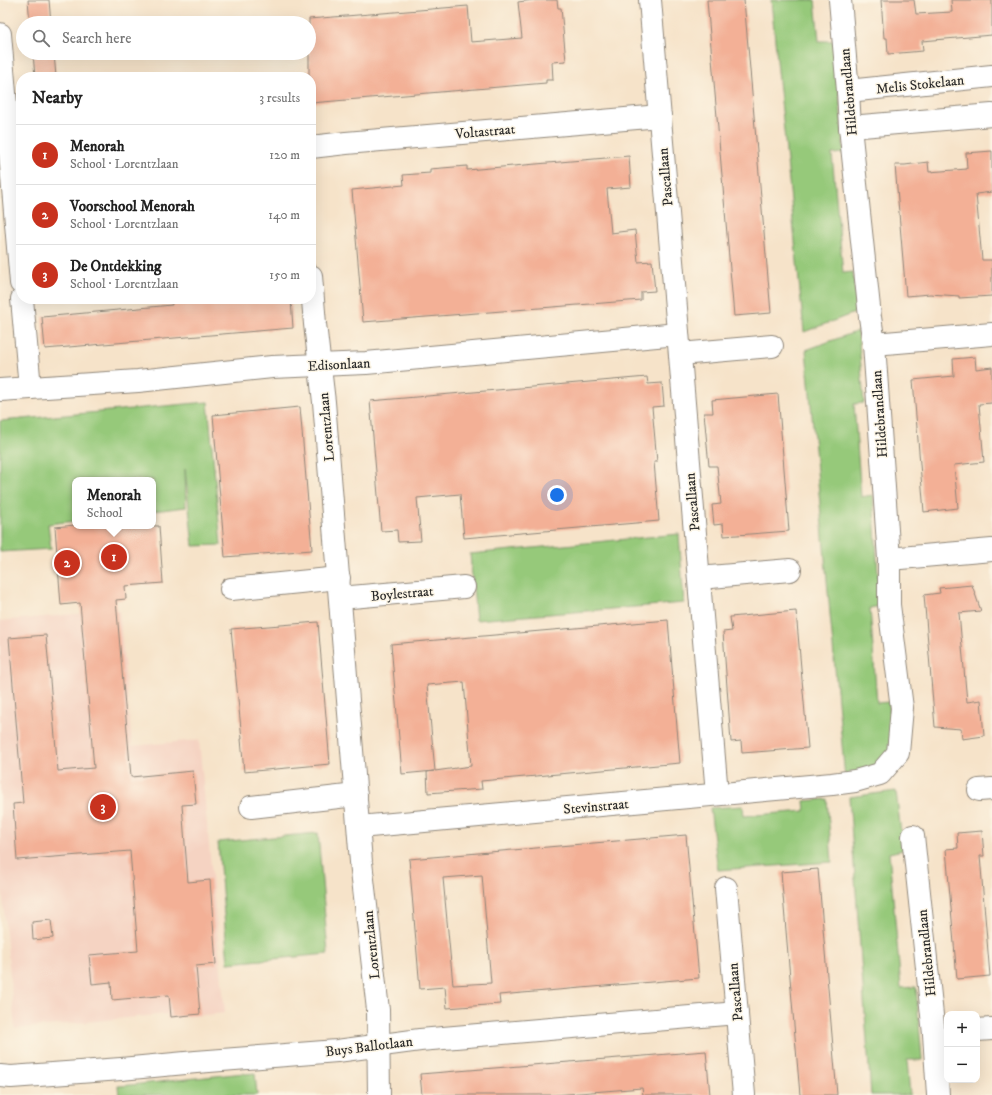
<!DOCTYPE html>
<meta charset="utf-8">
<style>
:root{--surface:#fff;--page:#f6f6f6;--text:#222;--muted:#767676;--line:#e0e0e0;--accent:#c8321e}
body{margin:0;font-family:"IM FELL DW Pica",serif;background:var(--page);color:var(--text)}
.controls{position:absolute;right:12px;bottom:12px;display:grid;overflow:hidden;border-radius:8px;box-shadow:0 4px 16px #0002}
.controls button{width:36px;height:36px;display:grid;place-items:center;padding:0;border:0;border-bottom:1px solid var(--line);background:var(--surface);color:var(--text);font:20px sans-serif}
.you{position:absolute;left:557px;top:495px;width:14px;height:14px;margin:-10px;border:3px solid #fff;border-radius:50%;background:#1a73e8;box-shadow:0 0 0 6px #1a73e833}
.badge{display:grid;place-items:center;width:26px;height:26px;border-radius:50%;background:var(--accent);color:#fff;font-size:13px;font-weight:700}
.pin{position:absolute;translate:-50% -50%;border:2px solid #fff;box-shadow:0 1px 4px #0006}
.popup{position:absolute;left:72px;top:477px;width:84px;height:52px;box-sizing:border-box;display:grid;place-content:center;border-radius:8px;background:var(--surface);filter:drop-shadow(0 1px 3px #0005);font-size:13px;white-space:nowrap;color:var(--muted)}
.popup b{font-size:15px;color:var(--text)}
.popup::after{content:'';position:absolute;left:50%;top:100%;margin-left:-8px;border:8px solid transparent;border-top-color:var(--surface)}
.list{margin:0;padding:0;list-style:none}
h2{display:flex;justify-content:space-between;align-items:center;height:52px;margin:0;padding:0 16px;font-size:17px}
h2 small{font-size:13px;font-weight:400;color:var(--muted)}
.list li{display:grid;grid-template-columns:26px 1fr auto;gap:12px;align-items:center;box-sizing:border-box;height:60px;padding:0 16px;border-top:1px solid var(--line)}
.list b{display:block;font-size:15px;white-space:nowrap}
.list p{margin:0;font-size:13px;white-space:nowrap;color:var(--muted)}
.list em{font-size:13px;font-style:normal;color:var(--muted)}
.icon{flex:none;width:22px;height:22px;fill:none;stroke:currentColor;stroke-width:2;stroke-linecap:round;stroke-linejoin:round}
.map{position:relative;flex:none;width:992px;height:1095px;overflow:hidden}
.search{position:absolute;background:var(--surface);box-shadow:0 4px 16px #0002;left:16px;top:16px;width:300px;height:44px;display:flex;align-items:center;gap:10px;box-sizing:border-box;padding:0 14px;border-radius:22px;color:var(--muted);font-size:15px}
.panel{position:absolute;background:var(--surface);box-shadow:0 4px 16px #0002;left:16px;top:72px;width:300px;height:232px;border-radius:16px}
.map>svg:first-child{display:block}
</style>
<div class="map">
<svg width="992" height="1095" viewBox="0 0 992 1095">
<rect width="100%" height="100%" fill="#fcf5e5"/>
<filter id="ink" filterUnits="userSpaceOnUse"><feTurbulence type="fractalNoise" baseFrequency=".025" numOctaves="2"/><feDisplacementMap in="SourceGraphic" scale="8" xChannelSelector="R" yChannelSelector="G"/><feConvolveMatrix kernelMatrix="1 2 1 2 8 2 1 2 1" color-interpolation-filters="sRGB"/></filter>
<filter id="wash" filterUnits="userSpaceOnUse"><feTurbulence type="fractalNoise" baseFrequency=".012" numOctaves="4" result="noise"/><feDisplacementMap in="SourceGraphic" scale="16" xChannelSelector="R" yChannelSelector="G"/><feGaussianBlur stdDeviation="0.9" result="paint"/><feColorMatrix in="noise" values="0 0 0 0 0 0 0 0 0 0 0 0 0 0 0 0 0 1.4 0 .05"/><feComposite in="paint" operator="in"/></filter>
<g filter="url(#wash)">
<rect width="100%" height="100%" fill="#f6e3c9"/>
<polygon fill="#f5d3c2" points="119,610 132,746 199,740 225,1013 167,1019 167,1014 15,1029 0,869 0,621"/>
<g fill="#96c97a" stroke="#607a52">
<polygon points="771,0 815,0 819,41 835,41 844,153 832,154 843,273 853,272 857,312 804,332"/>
<polygon points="858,331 864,403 854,404 861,497 873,495 880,606 870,608 877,703 889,702 893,761 845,778 806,350"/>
<polygon points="208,402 221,545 193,546 185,469 186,507 153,511 153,480 75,480 75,521 48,524 51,549 0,552 0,421"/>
<polygon points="679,534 684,603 476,620 470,554"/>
<polygon points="896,791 903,850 889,853 901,988 916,987 922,1060 907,1060 910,1095 871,1095 849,797"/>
<polygon points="827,799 832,862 718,870 710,808 743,806 744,816 805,811 804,801"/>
<polygon points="318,833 328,954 228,963 218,842"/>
<polygon points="244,1073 245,1074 255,1073 257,1095 119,1095 118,1086 121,1086"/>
</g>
<g id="blocks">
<g fill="#f3b096" fill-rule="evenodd">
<polygon points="28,0 49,0 51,23 30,23"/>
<polygon points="533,0 557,0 558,8 561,8 566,61 552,62 553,80 546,80 546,83 311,103 311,77 309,77 309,19 468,6 471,42 522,38 518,2"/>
<polygon points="707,0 744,0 771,313 734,316"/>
<polygon points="881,0 914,0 916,14 952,12 951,0 992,0 992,35 922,41 923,51 888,54 887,38 884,38"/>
<polygon points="33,53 54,53 56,77 35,77"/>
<polygon points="992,151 992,192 976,194 982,260 992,260 992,296 959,298 959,296 930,294 906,296 895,165 905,165 928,162 929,172 967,169 966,153"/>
<polygon points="629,156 631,187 607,189 611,233 635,230 638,262 652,261 655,291 641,292 641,300 363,322 352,190 404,185 403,175 430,173 430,169 467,166 467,170"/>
<polygon points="184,299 203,299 203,303 249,299 291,299 293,328 45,349 42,317 172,305 171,300"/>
<polygon points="975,357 976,369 992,367 992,403 979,404 984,462 954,465 958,508 924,512 913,380 954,376 953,359"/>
<polygon points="647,377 648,384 662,383 664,406 652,407 657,462 654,462 659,521 464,538 460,494 417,498 421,541 398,542 397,530 381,531 370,401"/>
<polygon points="778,394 789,531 724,536 723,524 714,525 712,505 721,504 717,466 709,466 704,413 713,413 712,400"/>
<polygon points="300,407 312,550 225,557 213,415"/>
<polygon points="75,525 159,526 163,583 125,586 126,599 116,600 131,777 193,771 196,804 182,805 188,882 210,880 216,964 196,966 200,1014 171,1017 169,995 112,1000 111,982 92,984 89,955 138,951 130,851 17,860 13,804 23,803 9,638 46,635 58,771 94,768 80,603 61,605 55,527"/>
<polygon points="972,585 981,611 959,613 967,702 981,700 984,736 962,739 961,729 935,727 924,595 940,593 939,588"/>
<polygon points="796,611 808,748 742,753 741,741 731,742 723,632 732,631 730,617"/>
<path d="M 668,620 L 680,763 L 481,781 L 482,789 L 428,793 L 427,772 L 434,771 L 402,774 L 391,644 ZM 464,682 L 471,766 L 435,771 L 427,685 Z"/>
<polygon points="318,622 330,764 244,772 241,739 242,739 231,629"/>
<polygon points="982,831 984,856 980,856 990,976 957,979 946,849 958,848 957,833"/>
<path d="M 686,835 L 699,978 L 499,995 L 500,1004 L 447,1008 L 445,987 L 420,989 L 409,859 ZM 482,875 L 491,983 L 453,985 L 443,878 Z"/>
<polygon points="818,869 820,892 837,1095 800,1095 781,872"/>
<polygon points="51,920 53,938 33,940 32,922"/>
<polygon points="706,1051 710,1095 643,1095 642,1088 554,1095 422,1095 420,1074"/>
</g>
</g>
</g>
<g filter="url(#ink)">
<use href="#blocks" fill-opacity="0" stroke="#90877a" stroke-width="1"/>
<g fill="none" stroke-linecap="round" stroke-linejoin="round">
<g stroke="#90877a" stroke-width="24">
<g id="street">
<polyline points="650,0 717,794"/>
<polyline points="0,34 21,283"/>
<polyline points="848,91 992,76"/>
<polyline points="850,127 992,115"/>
<polyline points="311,147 346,143 660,116"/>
<polyline points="311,276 315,324 324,402 361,862 378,1010 379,1095"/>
<polyline points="22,299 30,388"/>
<polyline points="874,344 992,334"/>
<polyline points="680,354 772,346"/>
<polyline points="0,390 138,381 272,367 366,363 678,334"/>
<polyline points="889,559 992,550"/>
<polyline points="699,578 790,570"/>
<polyline points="231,589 339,578"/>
<polyline points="340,598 464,587"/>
<polyline points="979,790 992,789"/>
<polyline points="251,807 356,795"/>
<polyline points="359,827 832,784 855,781 880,774 898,753 902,708 889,605 889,559 874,344 870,317 850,127 848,91 840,0"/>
<polyline points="913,836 934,1034 938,1095"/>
<polyline points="726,888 744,1095"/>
<polyline points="977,1030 992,1029"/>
<polyline points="0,1076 11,1077 121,1069 196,1062 337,1051 420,1040 737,1013"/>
</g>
</g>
<use href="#street" stroke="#fff" stroke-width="22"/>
</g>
</g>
<g text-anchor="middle" stroke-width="3" stroke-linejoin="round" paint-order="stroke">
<g font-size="14" fill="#2b2b2b" stroke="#fcf5e5">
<text transform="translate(920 84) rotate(-6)" y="5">Melis Stokelaan</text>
<text transform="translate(848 92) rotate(-95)" y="5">Hildebrandlaan</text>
<text transform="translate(485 131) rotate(-5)" y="5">Voltastraat</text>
<text transform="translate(665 177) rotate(-95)" y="5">Pascallaan</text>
<text transform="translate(339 364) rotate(-3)" y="5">Edisonlaan</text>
<text transform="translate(879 414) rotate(-94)" y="5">Hildebrandlaan</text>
<text transform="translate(326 427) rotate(-95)" y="5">Lorentzlaan</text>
<text transform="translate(692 502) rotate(-95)" y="5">Pascallaan</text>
<text transform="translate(402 593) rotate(-5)" y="5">Boylestraat</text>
<text transform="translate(596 806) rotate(-5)" y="5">Stevinstraat</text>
<text transform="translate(371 945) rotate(-96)" y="5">Lorentzlaan</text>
<text transform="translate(926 953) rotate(-96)" y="5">Hildebrandlaan</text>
<text transform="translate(735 992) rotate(-95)" y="5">Pascallaan</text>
<text transform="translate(369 1046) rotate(-7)" y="5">Buys Ballotlaan</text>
</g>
</g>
</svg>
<div class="controls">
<button>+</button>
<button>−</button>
</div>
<div class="you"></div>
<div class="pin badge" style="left:114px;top:557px">1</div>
<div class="popup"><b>Menorah</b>School</div>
<div class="pin badge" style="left:67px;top:563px">2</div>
<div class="pin badge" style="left:103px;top:807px">3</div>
<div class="search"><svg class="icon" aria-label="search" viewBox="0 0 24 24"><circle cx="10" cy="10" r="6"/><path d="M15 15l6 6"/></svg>Search here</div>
<section class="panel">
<h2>Nearby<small>3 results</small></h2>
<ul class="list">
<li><span class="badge">1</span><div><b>Menorah</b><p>School · Lorentzlaan</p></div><em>120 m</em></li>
<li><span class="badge">2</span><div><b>Voorschool Menorah</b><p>School · Lorentzlaan</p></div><em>140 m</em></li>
<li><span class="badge">3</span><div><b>De Ontdekking</b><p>School · Lorentzlaan</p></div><em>150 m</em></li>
</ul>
</section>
</div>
